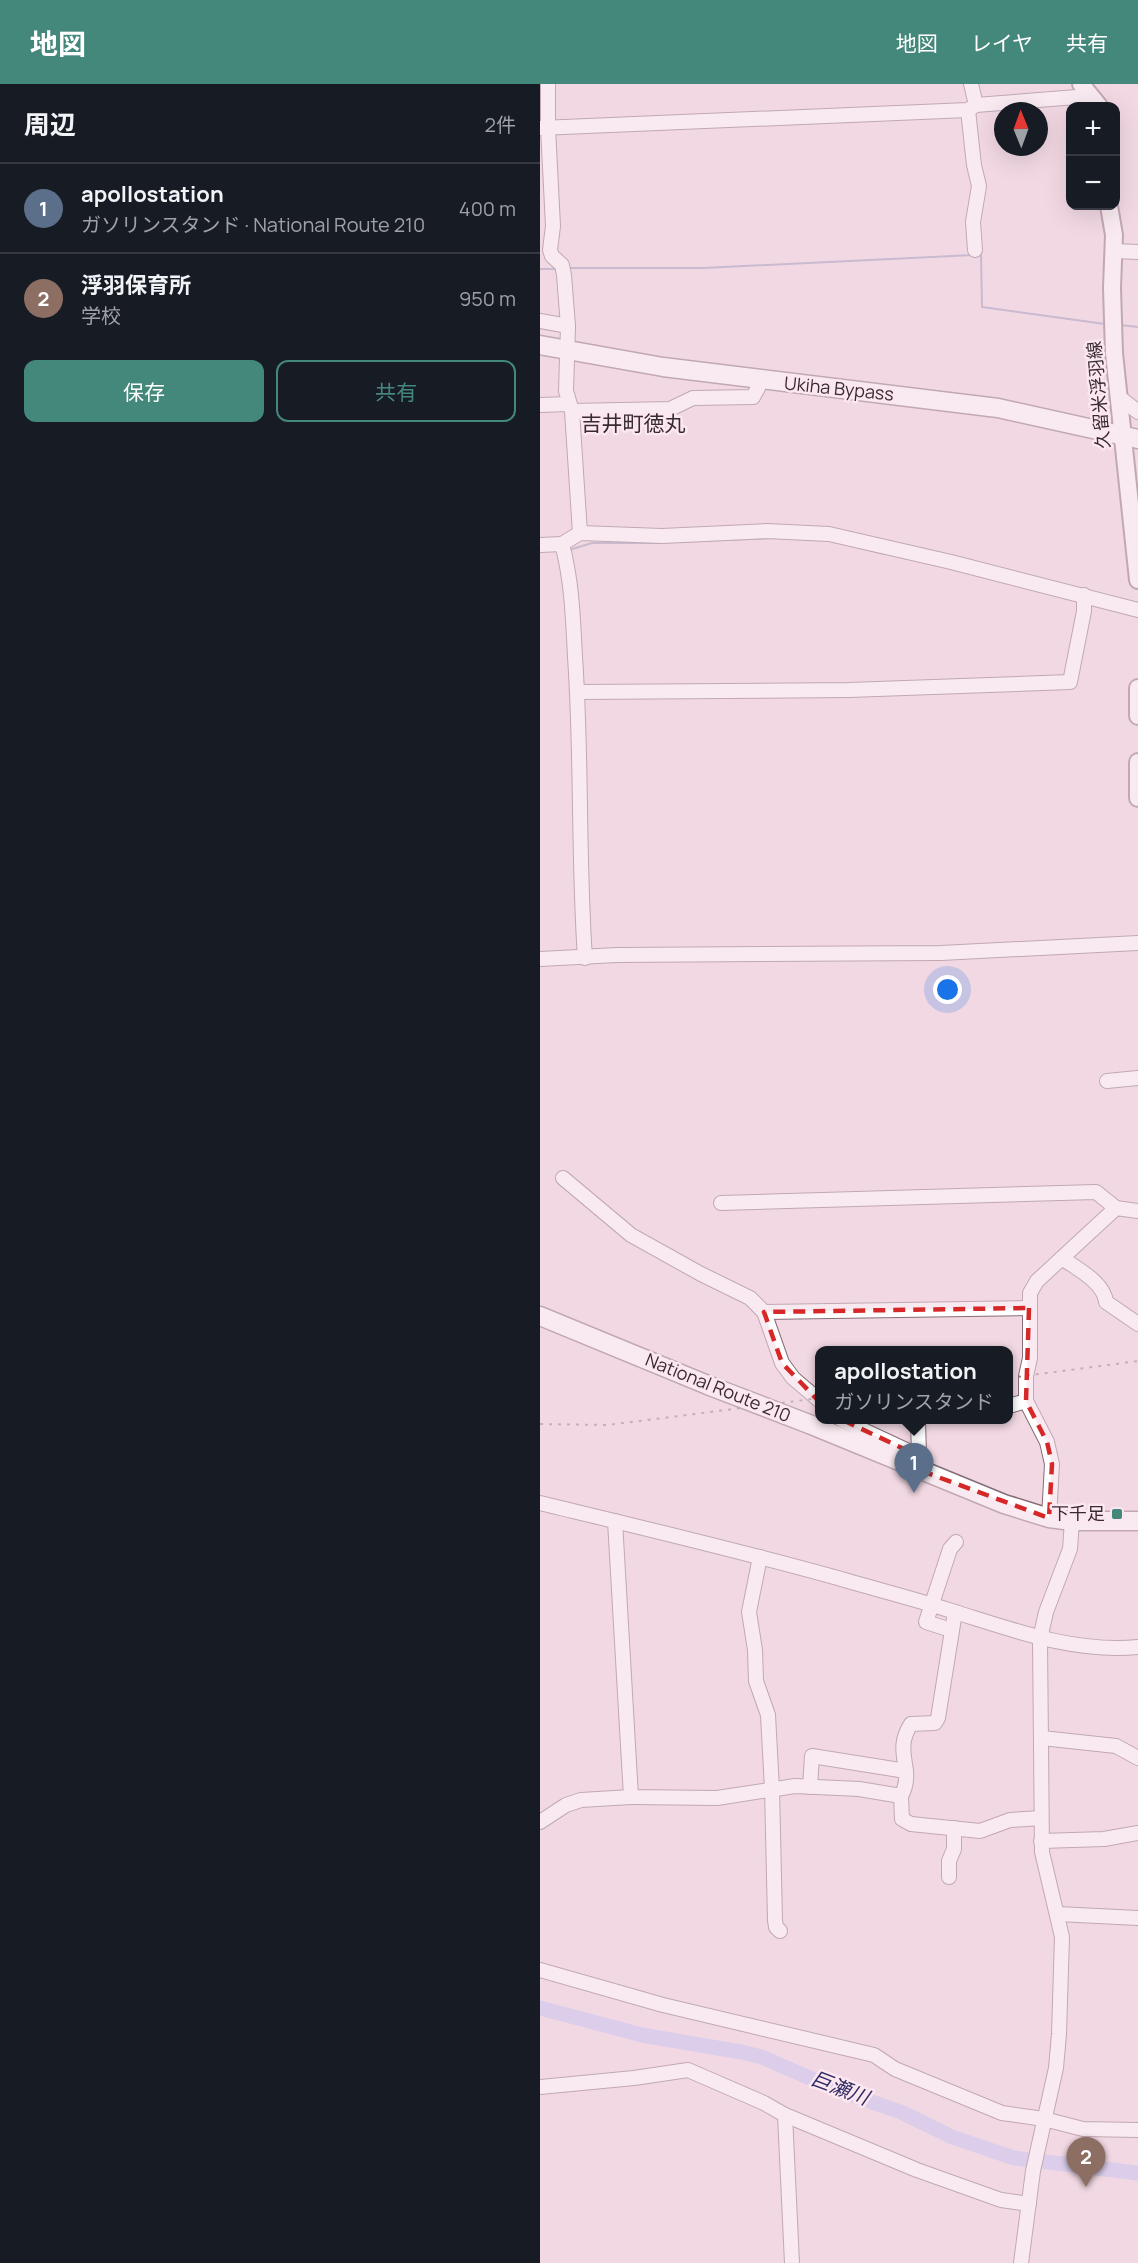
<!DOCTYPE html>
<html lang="ja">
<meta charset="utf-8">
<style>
:root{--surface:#171b24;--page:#242831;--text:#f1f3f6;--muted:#9ea1a6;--line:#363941;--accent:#44877b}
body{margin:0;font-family:Manrope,"Noto Sans JP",sans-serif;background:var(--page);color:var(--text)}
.controls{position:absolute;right:18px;top:18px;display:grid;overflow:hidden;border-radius:12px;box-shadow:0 6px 24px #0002}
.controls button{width:54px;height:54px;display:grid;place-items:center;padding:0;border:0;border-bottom:2px solid var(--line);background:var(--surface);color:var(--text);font:30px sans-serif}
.compass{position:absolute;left:454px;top:18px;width:54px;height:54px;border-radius:50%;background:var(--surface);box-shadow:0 6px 24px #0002;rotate:359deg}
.you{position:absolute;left:408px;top:906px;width:21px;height:21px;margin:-15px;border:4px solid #fff;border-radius:50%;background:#1a73e8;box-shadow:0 0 0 9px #1a73e833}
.badge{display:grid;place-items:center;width:39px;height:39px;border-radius:50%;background:var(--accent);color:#fff;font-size:20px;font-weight:700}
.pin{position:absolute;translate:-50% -50px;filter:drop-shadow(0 2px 3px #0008)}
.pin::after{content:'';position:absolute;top:32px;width:21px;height:18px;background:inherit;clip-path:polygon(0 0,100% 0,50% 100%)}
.popup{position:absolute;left:275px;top:1262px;width:198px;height:78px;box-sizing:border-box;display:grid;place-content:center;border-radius:12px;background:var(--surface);filter:drop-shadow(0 2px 4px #0005);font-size:20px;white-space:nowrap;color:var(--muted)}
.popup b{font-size:22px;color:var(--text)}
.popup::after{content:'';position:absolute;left:50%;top:100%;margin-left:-12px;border:12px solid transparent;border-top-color:var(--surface)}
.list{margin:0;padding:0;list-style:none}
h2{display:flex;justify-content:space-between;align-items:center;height:78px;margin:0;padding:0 24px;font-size:26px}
h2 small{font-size:20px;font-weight:400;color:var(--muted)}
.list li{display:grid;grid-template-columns:39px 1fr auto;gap:18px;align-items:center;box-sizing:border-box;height:90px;padding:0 24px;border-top:2px solid var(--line)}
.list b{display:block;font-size:22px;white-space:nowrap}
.list p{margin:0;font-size:20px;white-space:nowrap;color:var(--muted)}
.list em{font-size:20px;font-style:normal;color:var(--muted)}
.actions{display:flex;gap:12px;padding:18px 24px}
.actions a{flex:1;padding:14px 0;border:2px solid var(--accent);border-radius:12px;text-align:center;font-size:21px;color:var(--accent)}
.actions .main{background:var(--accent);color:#fff}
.map{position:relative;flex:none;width:598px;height:2179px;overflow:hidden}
header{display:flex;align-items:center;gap:36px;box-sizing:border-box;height:84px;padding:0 30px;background:var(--accent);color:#fff}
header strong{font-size:28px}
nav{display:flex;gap:33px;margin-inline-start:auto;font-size:21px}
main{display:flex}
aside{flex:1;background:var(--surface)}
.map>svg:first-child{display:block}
</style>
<header>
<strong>地図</strong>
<nav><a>地図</a><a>レイヤ</a><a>共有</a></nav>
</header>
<main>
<aside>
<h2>周辺<small>2件</small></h2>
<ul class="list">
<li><span class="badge" style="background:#5c6f8a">1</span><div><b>apollostation</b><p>ガソリンスタンド · National Route 210</p></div><em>400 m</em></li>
<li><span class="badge" style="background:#8d6e63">2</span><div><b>浮羽保育所</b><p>学校</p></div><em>950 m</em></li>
</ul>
<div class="actions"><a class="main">保存</a><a>共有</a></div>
</aside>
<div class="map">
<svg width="598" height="2179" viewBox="0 0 598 2179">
<rect width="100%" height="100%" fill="#f2d8e3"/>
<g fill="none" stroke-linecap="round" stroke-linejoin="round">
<g stroke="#9795b9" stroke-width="2">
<polyline points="439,170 441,170 442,223 565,240"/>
<polyline points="30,184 163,184 433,171"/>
<polyline points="0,185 16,185"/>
<polyline points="580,241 598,243"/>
<polyline points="133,458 235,454"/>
<polyline points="306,460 344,470"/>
<polyline points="29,466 52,459 121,459"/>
</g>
<polyline stroke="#c0c2f4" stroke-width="15" points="0,1924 102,1951 201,1968 222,1973 297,2006 361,2028 412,2053 474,2074 598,2089"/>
<g stroke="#856d77" stroke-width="16">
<g id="minor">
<polyline points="8,0 8,44 13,142 10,166 12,172 22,181 24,191 28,242 26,307 32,327 40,449"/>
<polyline points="431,0 436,21"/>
<polyline points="428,26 434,81 439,102 433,138 435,166"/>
<polyline points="0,44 428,26 436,21 550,12"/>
<polyline points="575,167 598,168"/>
<polyline points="0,237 28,242"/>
<polyline points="579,313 598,328"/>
<polyline points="0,321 29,320"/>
<polyline points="32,327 130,325 153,314 213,313 218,304"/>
<path d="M 22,460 C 32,497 33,535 35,573 C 42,673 38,774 45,874"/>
<polyline points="0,461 22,460 40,449 122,452 227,447 289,450 411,478 598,526"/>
<polyline points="38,608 309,606 530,598 544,527 544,511"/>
<polyline points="0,875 77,871 401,869 598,859"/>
<polyline points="567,997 598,994"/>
<polyline points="23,1094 91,1151 161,1190 210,1214 224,1228 242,1279 253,1294 280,1317"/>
<polyline points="181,1119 556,1108 576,1124"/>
<path d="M 522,1174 C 537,1185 564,1198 566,1218 L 598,1240"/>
<polyline points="224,1228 489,1224"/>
<polyline points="469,1322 486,1317"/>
<polyline points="302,1336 379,1372 379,1386"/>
<polyline points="378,1336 379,1372"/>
<path d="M 0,1419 C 103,1444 206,1468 308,1497 C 343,1507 378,1516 412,1527 C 473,1546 533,1569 598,1563"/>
<polyline points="509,1434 512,1380 507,1358 486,1317 486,1292 490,1274 490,1209 497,1197 576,1124 598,1127"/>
<polyline points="75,1437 91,1713 177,1714 255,1702 319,1705 361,1712 362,1735 371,1740 440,1747 470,1736 501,1734"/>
<polyline points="220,1473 209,1528 215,1566 216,1597 228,1631 232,1705 235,1836 236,1843 240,1847"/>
<polyline points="411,1546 386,1538 410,1465 416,1458"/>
<polyline points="502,1654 576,1662 598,1674"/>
<polyline points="270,1703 272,1672 366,1687"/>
<path d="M 361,1712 C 376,1685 352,1669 371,1640 L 395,1639 L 398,1634 L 415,1528"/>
<polyline points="0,1738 26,1721 41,1716 91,1713"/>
<polyline points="501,1757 564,1755 598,1749"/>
<polyline points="409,1793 409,1777 414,1765 414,1744"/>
<polyline points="518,1830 598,1834"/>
<polyline points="0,1886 123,1921 334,1971 355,1985 462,2029 504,2035 543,2045 598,2046"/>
<polyline points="0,2003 94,1994 148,1986 224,2019 245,2031 377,2086 461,2116 489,2120"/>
<polyline points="245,2031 252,2179"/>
<polyline points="481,2179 493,2087 516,1984 519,1950 522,1853 502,1768 500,1555 506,1528 530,1465 532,1437"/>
</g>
</g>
<g stroke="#856d77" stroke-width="20">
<g id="major">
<polyline points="541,0 559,22"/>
<polyline points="569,122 574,151 572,204 574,269 598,496"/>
<polyline points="598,604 598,632"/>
<polyline points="598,678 598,714"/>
</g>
</g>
<g stroke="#856d77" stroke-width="21">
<g id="highway">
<polyline points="0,261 123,283 458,324 598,355"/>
<polyline points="0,1232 170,1302"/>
<polyline points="269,1340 464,1420 509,1434 532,1437 598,1437"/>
</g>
</g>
<use href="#minor" stroke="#fff" stroke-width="14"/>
<use href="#major" stroke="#fff" stroke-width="16"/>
<use href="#highway" stroke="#fff" stroke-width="18"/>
<g stroke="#8e7c84" stroke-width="2" stroke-dasharray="3 6" stroke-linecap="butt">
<polyline points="469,1294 598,1277"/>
<polyline points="0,1340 68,1341 280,1314"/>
</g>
<g stroke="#856d77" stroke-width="21" stroke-linecap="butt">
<polyline id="highway-bridge" points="170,1302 269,1340"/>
</g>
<use href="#highway-bridge" stroke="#fff" stroke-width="18"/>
</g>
<path d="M0 0H598V2179H0ZM 489,1224 L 486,1317 L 507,1358 L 512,1380 L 509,1434 L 379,1386 L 379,1372 L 292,1331 L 242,1279 L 224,1228 Z" fill="#f2d8e3" fill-opacity=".55" fill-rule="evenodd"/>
<path fill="none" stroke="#d62828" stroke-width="4.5" stroke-dasharray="12 8" stroke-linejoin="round" d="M 489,1224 L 486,1317 L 507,1358 L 512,1380 L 509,1434 L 379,1386 L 379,1372 L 292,1331 L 242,1279 L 224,1228 Z"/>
<rect fill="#44877b" stroke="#fce6ef" stroke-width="2" x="571" y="1424" width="12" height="12" rx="3"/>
<g text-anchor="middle" stroke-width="5" stroke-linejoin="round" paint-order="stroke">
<g font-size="18" fill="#362c30" stroke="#fce6ef">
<text transform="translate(299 305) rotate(6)" y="6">Ukiha Bypass</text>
<text transform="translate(559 311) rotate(-95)" y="6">久留米浮羽線</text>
<text transform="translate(178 1304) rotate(22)" y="6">National Route 210</text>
</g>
<g font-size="18" fill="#362c30" stroke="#fce6ef" text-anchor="end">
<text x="565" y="1436">下千足</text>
</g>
<g font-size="20" font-style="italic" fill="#2f2c66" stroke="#fce6ef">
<text transform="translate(300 2004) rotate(21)" y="7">巨瀬川</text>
</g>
<g font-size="21" fill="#362c30" stroke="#fce6ef">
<text x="93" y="347">吉井町徳丸</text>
</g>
</g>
</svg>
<div class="controls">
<button>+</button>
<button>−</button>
</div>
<svg class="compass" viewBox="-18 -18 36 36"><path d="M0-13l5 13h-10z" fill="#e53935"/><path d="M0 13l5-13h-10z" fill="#9ea1a6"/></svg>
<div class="you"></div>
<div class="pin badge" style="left:374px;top:1409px;background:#5c6f8a">1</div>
<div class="popup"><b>apollostation</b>ガソリンスタンド</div>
<div class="pin badge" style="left:546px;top:2103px;background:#8d6e63">2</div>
</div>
</main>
